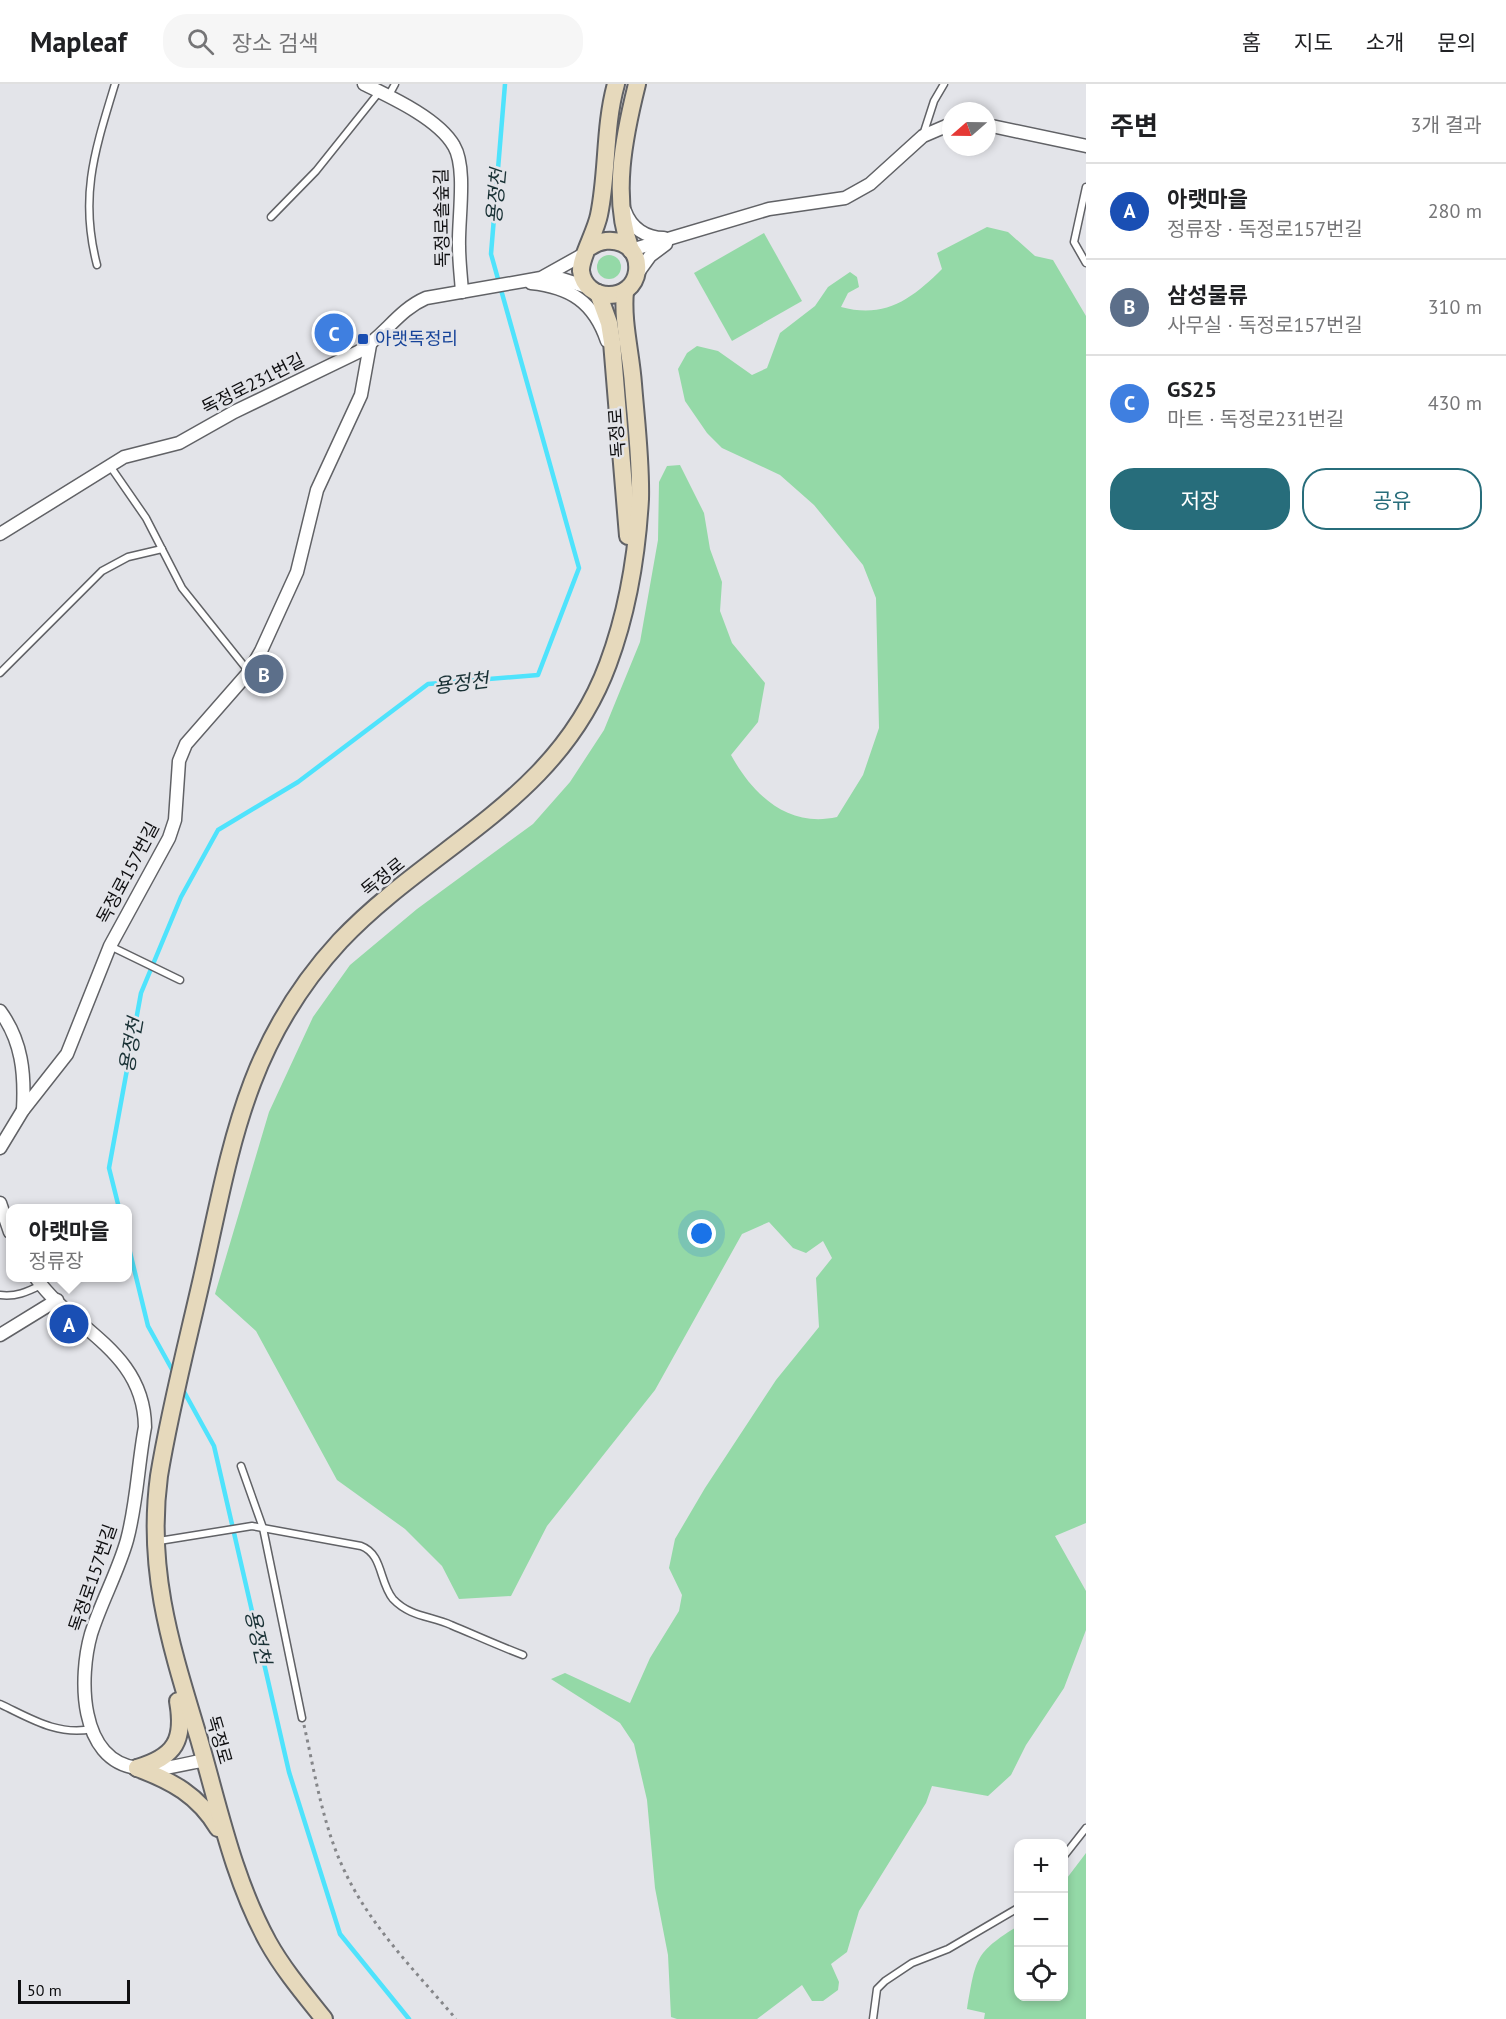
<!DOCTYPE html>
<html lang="ko">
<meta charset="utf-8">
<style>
:root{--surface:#fff;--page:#f6f6f6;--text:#202124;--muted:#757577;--line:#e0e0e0;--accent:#276d7b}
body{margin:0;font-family:"PT Sans","Noto Sans KR",sans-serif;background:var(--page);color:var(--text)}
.controls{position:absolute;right:18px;bottom:18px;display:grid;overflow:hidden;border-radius:12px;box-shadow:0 3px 9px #0003}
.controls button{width:54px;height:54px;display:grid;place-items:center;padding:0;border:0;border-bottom:2px solid var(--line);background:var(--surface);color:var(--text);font:30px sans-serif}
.compass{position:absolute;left:942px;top:18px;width:54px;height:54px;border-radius:50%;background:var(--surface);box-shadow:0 3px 9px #0003;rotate:250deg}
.scale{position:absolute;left:18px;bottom:15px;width:112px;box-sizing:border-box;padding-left:6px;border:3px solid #0f0f11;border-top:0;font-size:16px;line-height:21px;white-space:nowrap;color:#0f0f11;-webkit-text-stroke:4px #e3e4e9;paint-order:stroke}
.you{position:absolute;left:702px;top:1150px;width:21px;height:21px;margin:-15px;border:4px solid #fff;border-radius:50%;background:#1a73e8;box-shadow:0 0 0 9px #1a73e833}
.badge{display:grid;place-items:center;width:39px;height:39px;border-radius:50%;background:var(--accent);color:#fff;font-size:20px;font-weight:700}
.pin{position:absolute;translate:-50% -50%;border:3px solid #fff;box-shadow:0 2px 6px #0006}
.popup{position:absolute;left:6px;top:1120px;width:126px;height:78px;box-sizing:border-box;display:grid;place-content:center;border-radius:12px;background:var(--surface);filter:drop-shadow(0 2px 4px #0005);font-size:20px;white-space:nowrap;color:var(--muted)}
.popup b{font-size:22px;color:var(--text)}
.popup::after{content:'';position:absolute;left:50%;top:100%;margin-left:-12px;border:12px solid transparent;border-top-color:var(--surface)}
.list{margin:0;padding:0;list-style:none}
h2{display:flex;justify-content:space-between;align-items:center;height:78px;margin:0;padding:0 24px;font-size:26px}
h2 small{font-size:20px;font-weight:400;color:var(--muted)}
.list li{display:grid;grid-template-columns:39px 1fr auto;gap:18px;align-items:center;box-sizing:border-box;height:96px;padding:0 24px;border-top:2px solid var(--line)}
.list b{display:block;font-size:22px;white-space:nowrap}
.list p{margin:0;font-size:20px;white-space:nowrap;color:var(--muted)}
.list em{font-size:20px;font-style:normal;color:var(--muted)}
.actions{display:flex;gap:12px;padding:18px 24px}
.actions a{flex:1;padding:14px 0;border:2px solid var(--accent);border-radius:24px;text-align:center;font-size:21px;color:var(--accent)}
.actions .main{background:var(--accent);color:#fff}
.icon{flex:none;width:33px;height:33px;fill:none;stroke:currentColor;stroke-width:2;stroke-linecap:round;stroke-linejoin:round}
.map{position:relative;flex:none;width:1086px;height:1935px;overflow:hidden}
header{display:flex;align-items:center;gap:36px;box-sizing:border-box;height:84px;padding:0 30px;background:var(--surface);border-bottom:2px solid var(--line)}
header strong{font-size:28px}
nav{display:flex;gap:33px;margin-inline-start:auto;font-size:21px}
.search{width:420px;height:54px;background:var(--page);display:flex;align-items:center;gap:15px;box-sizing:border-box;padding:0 21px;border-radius:24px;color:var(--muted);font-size:22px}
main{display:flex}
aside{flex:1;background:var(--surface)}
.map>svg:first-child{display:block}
</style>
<header>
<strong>Mapleaf</strong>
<div class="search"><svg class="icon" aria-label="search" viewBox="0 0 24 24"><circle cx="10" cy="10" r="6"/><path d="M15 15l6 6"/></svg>장소 검색</div>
<nav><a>홈</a><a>지도</a><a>소개</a><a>문의</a></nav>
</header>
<main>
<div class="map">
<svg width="1086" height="1935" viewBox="0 0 1086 1935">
<rect width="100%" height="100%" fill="#e3e4e9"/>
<g fill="#94d9a7">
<path d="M 987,143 L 1008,148 L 1035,172 L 1053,176 L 1086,232 L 1086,1439 L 1055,1452 L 1086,1507 L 1086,1546 L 1064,1604 L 1026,1661 L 1011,1691 L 988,1712 L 932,1702 L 926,1719 L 859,1827 L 847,1868 L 831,1880 L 839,1898 L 838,1906 L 823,1917 L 812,1917 L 802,1901 L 757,1935 L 677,1935 L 671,1933 L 668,1871 L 655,1804 L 647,1716 L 634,1660 L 620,1639 L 551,1595 L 565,1589 L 630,1619 L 650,1574 L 679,1527 L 682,1511 L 669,1484 L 675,1455 L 705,1404 L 776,1296 L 819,1243 L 816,1194 L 832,1174 L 823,1157 L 806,1169 L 793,1164 L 769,1138 L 742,1150 L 655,1306 L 547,1442 L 511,1512 L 459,1515 L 442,1482 L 405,1445 L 337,1396 L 256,1247 L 215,1210 L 269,1028 L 313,933 L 350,881 L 417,825 L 533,740 L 570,698 L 604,646 L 640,558 L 658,456 L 659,398 L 667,382 L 680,381 L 704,429 L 710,465 L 722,498 L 720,527 L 732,559 L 765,599 L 758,638 L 731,671 C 753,711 788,744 837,733 L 863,691 L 879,644 L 876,514 L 863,481 L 814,421 L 780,391 L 722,364 L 707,349 L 685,317 L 678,285 L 687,269 L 697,262 L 718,267 L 752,291 L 767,284 L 780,249 L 815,222 L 828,203 L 850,188 L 857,193 L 859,203 L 848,209 L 841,223 C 885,235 912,215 942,185 L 937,169 Z"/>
<polygon points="764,149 802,217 732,257 694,189"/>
<circle cx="609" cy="183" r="12"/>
<path d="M 1086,1769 L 1086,1935 L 984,1935 L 985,1929 L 967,1925 C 976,1875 974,1869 1018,1842 L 1018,1912 L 1064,1912 L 1064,1798 Z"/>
</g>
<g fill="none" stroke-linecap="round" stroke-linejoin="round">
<g stroke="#4fe3fc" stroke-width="4.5">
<polyline points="119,1124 109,1084 141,909 181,813 218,746 298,698 428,600 538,591 579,484 491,170 505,0"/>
<polyline points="128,1160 148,1242 174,1289"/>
<polyline points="182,1304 214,1362 289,1688 340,1850 409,1935"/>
</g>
<g stroke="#616266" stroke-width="9">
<g id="lane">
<polyline points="389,11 395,0"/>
<polyline points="923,51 934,17 944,0"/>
<polyline points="1086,103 1074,158 1086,179"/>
<polyline points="271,133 316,87 380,7"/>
<path d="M 97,181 C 79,112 95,66 115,0"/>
<polyline points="110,382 146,434 182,504 249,588"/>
<polyline points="0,589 102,487 128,473 162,465"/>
<polyline points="110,862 180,896"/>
<path d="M 0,1211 C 16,1213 27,1208 41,1201"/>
<polyline points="241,1382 263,1444 302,1634"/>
<path d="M 159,1457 L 252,1442 L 361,1462 C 383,1470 379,1498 393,1515 C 410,1533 431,1532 451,1541 C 475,1551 499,1562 523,1571"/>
<path d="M 0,1620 C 30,1634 57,1652 92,1645"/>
<polyline points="1064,1772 1086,1744"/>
<polyline points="873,1935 877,1905 885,1897 912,1879 948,1865 1018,1824"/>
</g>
</g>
<g stroke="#616266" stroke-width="15">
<g id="street">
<path d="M 364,0 C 391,13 439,35 454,62 C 467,84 458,136 459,162 C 459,177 461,193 462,208"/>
<polyline points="987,41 1086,62"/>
<path d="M 625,127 C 631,144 646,154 664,154"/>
<polyline points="631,166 769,125 845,114 870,100 923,52 951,40"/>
<polyline points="637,190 650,172 666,160"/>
<polyline points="549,196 562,195 590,204"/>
<path d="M 531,199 C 570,203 594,218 607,257"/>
<path d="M 0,450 L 124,373 L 179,359 L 234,328 L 358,268 C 384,253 398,226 426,214 L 541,194 L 584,170"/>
<path d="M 0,927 C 22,957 25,989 23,1026"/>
<polyline points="0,1064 23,1026 67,970 110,862 169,754 175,736 179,677 186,660 249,588 261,567 297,488 317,406 361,311 370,261"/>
<polyline points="0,1119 10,1148"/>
<path d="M 36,1194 C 74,1247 144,1267 145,1343 C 138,1380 137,1419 127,1456 C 118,1488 101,1518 91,1550 C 79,1592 78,1676 137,1684 C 159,1688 184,1680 205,1676"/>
<polyline points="0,1251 57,1216"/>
</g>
</g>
<g stroke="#616266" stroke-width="20">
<g id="secondary">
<path d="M 590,163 C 610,149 640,159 637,187 C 633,219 585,219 581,187 C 580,175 596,147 599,131 C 608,88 604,43 616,0"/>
<path d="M 631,166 C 611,114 624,52 637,0"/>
<polyline points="598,209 609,239 612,258 628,452"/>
<path d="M 137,1684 C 175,1673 185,1656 178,1617"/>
<path d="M 137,1684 C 172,1697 198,1711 218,1744"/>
<path d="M 324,1935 C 304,1910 283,1885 268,1858 C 233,1794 219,1724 199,1655 C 172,1565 146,1488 159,1392 C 170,1325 187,1260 202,1194 C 231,1064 245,960 340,857 C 432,760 558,716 608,580 C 627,529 637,469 640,415 C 641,377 636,338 633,300 C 631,270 622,238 625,207"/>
</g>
</g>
<path stroke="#858689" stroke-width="3" stroke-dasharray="3 4.5" stroke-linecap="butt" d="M 304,1641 C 315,1690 323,1743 345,1788 C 371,1843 417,1889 456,1935"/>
<use href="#lane" stroke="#fff" stroke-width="6"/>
<use href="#street" stroke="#fff" stroke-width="12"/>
<use href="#secondary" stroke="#e6d9bc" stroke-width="16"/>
</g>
<rect fill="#1a4fb4" stroke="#e3e4e9" stroke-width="2" x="357" y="249" width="12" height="12" rx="3"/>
<g text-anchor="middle" stroke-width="5" stroke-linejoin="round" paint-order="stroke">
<g font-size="18" fill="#0f0f11" stroke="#e3e4e9">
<text transform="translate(442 134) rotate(-91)" y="6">독정로솔숲길</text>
<text transform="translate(253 300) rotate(-27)" y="6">독정로231번길</text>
<text transform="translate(617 349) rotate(-94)" y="6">독정로</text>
<text transform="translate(128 789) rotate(-62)" y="6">독정로157번길</text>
<text transform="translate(383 793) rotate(-39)" y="6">독정로</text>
<text transform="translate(93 1494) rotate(-71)" y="6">독정로157번길</text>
<text transform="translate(219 1656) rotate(74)" y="6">독정로</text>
</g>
<g font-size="18" fill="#164399" stroke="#e3e4e9" text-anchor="start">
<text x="375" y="261">아랫독정리</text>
</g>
<g font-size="20" font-style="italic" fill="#193135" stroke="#e3e4e9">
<text transform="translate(496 112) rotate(-85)" y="7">용정천</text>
<text transform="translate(461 599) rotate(-7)" y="7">용정천</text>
<text transform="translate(131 961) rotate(-80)" y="7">용정천</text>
<text transform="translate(258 1553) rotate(77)" y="7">용정천</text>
</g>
</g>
</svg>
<div class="controls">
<button>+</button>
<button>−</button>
<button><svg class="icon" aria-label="locate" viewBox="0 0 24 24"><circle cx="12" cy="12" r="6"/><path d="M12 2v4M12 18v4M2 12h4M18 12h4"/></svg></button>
</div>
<svg class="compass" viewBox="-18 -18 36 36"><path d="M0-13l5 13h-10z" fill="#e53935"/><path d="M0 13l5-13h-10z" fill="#757577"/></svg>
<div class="scale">50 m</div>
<div class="you"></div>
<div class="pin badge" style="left:69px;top:1240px;background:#1a4fb4">A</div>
<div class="popup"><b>아랫마을</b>정류장</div>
<div class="pin badge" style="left:264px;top:590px;background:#5c6f8a">B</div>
<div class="pin badge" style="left:334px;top:249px;background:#3f7fe0">C</div>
</div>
<aside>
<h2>주변<small>3개 결과</small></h2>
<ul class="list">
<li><span class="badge" style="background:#1a4fb4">A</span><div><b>아랫마을</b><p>정류장 · 독정로157번길</p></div><em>280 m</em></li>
<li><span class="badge" style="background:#5c6f8a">B</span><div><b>삼성물류</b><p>사무실 · 독정로157번길</p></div><em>310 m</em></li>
<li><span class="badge" style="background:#3f7fe0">C</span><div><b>GS25</b><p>마트 · 독정로231번길</p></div><em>430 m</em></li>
</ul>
<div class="actions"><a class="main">저장</a><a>공유</a></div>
</aside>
</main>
